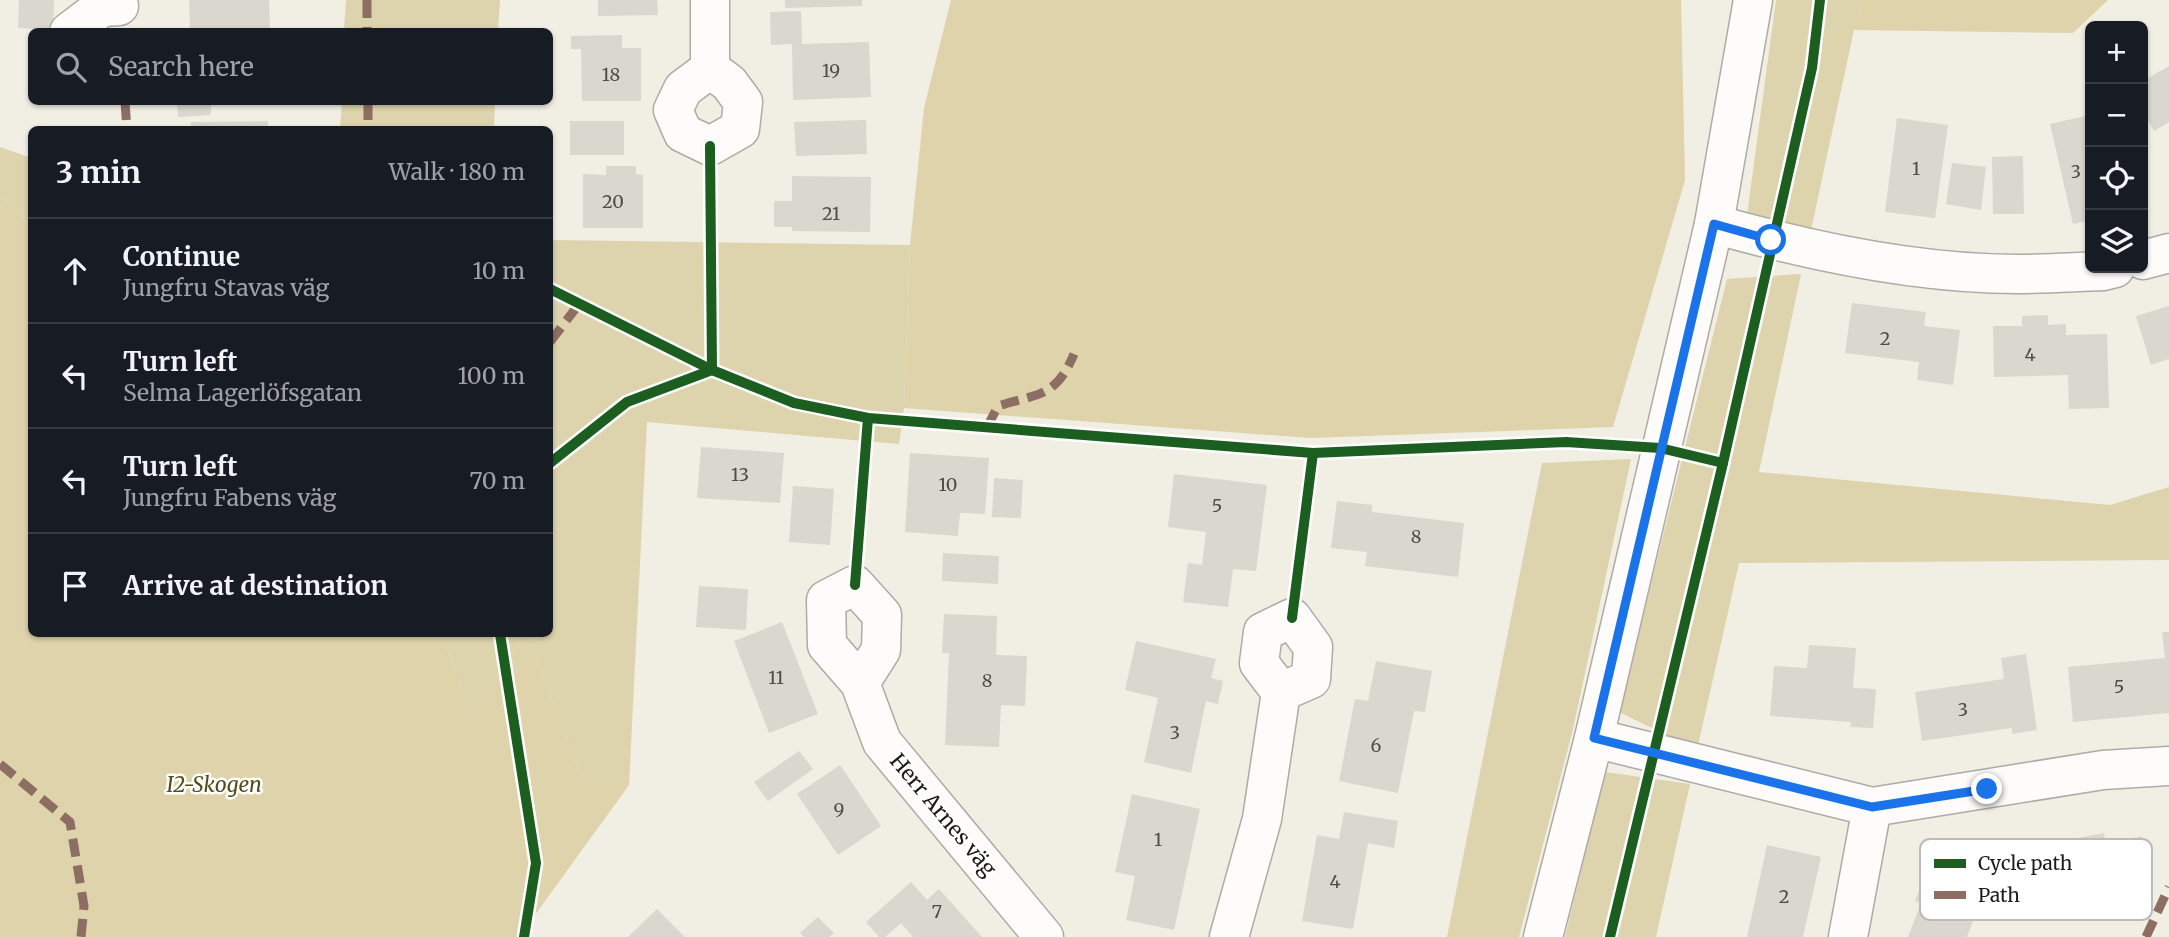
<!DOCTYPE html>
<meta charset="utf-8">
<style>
:root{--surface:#171b24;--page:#242831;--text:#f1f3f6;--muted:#9ea1a6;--line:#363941}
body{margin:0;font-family:Merriweather,serif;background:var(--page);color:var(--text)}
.controls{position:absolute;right:21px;top:21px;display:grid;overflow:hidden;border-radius:10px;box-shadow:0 2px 5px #0004}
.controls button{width:63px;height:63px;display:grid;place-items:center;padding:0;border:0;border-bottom:2px solid var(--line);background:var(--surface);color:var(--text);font:35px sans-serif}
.stop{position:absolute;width:21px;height:21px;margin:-16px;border:5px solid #1a73e8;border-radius:50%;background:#fff}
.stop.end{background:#1a73e8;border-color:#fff;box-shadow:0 2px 7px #0008}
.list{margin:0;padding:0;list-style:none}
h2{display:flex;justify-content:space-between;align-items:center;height:91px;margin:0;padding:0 28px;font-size:30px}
h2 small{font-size:23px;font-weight:400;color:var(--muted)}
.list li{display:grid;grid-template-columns:46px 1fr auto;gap:21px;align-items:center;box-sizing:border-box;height:105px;padding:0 28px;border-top:2px solid var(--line)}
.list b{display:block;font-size:26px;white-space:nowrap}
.list p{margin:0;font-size:23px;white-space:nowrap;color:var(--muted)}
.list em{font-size:23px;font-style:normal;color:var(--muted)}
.icon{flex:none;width:38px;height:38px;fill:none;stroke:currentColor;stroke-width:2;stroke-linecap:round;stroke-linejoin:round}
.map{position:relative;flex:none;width:2169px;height:937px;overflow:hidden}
.search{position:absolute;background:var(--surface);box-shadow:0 2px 5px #0004;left:28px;top:28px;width:525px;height:77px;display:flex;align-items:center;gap:18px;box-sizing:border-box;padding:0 24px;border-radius:10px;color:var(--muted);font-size:26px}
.panel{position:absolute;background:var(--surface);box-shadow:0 2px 5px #0004;left:28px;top:126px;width:525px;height:511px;border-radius:10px}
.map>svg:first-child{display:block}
</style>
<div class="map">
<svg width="2169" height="937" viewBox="0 0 2169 937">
<rect width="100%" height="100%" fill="#f1eee4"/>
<g fill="#ddd3ac">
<polygon points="346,0 500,0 498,31 344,31"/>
<polygon points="1776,0 1864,0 1854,30 1811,230 1747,215"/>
<polygon points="342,102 495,102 494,129 340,129"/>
<polygon points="0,147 31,158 31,225 0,195"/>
<polygon points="550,240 910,245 904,408 899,444 647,422 629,785 582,778 527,634 550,634"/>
<polygon points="1801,274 1759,472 2110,505 2169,487 2169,560 1739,563 1697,750 1619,712 1727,279"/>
<polygon points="1631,459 1573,729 1519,937 1447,937 1542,463"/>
<polygon points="442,634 523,634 473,723"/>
<polygon points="1605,772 1690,784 1656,937 1565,937"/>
</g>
<g fill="#ded3aa">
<polygon points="951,0 1681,0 1685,180 1613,427 1311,438 904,408 910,245 924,108"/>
<polygon points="1864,0 2108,0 2073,33 1854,30"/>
<polygon points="0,195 31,225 32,634 442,634 473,722 523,634 527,634 582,778 629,785 519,937 0,937"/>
</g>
<g fill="#dad7cf">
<polygon points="19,0 54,0 53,30 18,28"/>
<polygon points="189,0 269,0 270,32 190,32"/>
<polygon points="598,0 657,0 658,15 598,16"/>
<polygon points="785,0 862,0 862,6 785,8"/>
<polygon points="801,11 802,44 869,42 871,97 793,100 792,44 771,45 770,12"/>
<polygon points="622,35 622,48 641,48 641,101 582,101 581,49 571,49 571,36"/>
<polygon points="2169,66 2169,122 2154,131 2143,111 2143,81"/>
<polygon points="177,102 211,102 211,115 178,117"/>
<polygon points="2090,115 2090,220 2073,224 2050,124"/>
<polygon points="1897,118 1948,125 1935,218 1885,212"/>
<polygon points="866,120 867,154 796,156 794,122"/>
<polygon points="268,121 268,130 191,130 191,122"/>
<rect x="570" y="121" width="54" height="34"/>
<polygon points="2023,156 2024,214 1993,214 1992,157"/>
<polygon points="1952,163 1986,167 1981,210 1946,204"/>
<polygon points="606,166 636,166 636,174 643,175 643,228 583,228 583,174 606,175"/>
<polygon points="792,176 871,177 870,232 792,231 792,227 774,227 774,201 792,201"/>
<polygon points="1852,303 1926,312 1924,326 1960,330 1953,385 1917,380 1919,362 1845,353"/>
<polygon points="2169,306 2169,359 2151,365 2136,316"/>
<polygon points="2048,315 2048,325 2066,324 2066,335 2107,334 2109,408 2069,409 2068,375 1994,377 1993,326 2022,326 2022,316"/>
<polygon points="701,447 784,453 780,503 697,498"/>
<polygon points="910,453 989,458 985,514 960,513 958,536 905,532"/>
<polygon points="1174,474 1267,485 1256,571 1233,569 1228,607 1183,602 1188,563 1202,565 1206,532 1168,527"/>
<polygon points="994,478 1023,480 1021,518 992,517"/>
<polygon points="793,486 834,489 830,545 789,542"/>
<polygon points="1337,501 1372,505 1372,512 1464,523 1458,577 1365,566 1367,552 1331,548"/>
<polygon points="943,553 999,556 998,584 942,581"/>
<polygon points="699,586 748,589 746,630 696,627"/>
<polygon points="944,614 997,616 996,655 1027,656 1025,706 1001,705 999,747 945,745 949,653 942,653"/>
<polygon points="782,622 818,714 769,733 734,641"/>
<polygon points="2162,632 2169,632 2169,713 2073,722 2068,667 2165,658"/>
<polygon points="1136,641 1216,659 1211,678 1223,681 1218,704 1206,701 1191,773 1144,762 1158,698 1125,690"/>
<polygon points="1809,645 1856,648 1853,688 1876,689 1873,728 1850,727 1851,722 1770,716 1774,666 1807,668"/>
<polygon points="2026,654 2037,730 2012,734 2012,728 1922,741 1915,692 2004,679 2001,658"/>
<polygon points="1376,661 1432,671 1425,712 1414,711 1398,793 1339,781 1355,699 1368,701"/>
<polygon points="799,751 813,769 768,801 754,782"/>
<polygon points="840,765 881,826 838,855 797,794"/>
<polygon points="1132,794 1200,809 1174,930 1126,920 1135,876 1115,872"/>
<polygon points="1344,812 1398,821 1394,848 1368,843 1353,929 1302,921 1317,835 1339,839"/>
<polygon points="2104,833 2113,886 2040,899 2031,847"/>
<polygon points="2142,836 2150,884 2127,888 2119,841"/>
<polygon points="1767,845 1821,857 1803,937 1747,937"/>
<polygon points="1929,864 1986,886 1967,937 1908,937 1921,903 1915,901"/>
<polygon points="911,882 927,900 939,889 982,937 913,937 901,923 885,937 879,937 866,922"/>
<polygon points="657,909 685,937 628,937"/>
<polygon points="818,917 834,933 829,937 804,937 800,933"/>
</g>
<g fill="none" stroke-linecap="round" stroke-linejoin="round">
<g stroke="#adaba4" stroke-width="41">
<g id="street">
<polyline points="710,0 710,69"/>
<polyline points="69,32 102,7 119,6"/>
<polygon points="710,69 729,83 743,102 740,129 710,146 683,133 673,110 683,89"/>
<path d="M 1714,224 C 1809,251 1918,274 2017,274 C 2046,274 2074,272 2103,271 L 2115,268"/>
<polyline points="2143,260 2169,253"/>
<polyline points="860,683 881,650 882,615 855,585 826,600 827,645 860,683 882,742 1044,937"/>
<polyline points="1594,738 1872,807 2103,770 2169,766"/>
<polyline points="1229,937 1262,819 1281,692 1259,663 1263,632 1292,618 1313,647 1311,679 1281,692"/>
<polyline points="1543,937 1594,738 1714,224 1753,0"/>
<polyline points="1848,937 1872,807"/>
</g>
</g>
<use href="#street" stroke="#fdfcfb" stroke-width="38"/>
<g stroke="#8d6e63" stroke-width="9" stroke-dasharray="18 9" stroke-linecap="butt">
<polyline points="367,0 367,32"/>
<polyline points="125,102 127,130"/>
<polyline points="368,102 368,130"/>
<polyline points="550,342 579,304"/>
<path d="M 987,427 L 998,406 C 1040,393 1056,397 1074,354"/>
<polyline points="0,764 70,822 84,906 81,937"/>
<polyline points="2146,937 2169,887"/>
</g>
<g stroke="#fff" stroke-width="15">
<g id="cycleway">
<polyline points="550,289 712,370 794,403 868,418 1313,453 1566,442 1660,448 1723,463"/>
<polyline points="550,463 627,402 712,370 710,146"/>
<polyline points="855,585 868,418"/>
<polyline points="1292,618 1313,453"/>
<polyline points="500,634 536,863 524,937"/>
<polyline points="1610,937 1723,463 1812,68 1820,0"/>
</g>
</g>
<use href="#cycleway" stroke="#1b5e20" stroke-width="10"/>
</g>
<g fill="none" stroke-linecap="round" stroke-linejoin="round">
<polyline stroke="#1a73e8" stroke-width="9" points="1771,240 1714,224 1594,738 1872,807 1987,789"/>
</g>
<g text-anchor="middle" stroke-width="5" stroke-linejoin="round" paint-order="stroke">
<g font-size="18" fill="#4f4d46">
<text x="831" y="77">19</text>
<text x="611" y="81">18</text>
<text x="1916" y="175">1</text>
<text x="2076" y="178">3</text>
<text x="613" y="208">20</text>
<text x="831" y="220">21</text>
<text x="1885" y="345">2</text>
<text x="2030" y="361">4</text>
<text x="740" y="481">13</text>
<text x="948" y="491">10</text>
<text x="1217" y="512">5</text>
<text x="1416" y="543">8</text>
<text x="776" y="684">11</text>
<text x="987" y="687">8</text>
<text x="2119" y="693">5</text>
<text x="1963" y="716">3</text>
<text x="1175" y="739">3</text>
<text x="1376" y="752">6</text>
<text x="839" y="816">9</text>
<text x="1158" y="846">1</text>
<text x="1335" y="888">4</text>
<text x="1784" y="903">2</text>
<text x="937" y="918">7</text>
</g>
<g font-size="21" font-style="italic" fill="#564a17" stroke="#fff">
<text x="214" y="792">I2-Skogen</text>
</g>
<g font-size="21" fill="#1e1c16" stroke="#fff">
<text transform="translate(943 815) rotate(50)" y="7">Herr Arnes väg</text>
</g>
</g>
<rect x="1920" y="839" width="232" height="81" rx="10" fill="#fff" stroke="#bcbbb9" stroke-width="2"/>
<rect x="1934" y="859" width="32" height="9" fill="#1b5e20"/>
<rect x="1934" y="891" width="32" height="8" fill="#8d6e63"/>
<g font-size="19" fill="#1e1c16">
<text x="1978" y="870">Cycle path</text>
<text x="1978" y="902">Path</text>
</g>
</svg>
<div class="controls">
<button>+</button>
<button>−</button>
<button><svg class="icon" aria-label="locate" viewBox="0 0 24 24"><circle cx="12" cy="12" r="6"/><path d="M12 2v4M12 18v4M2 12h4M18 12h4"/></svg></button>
<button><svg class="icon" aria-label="layers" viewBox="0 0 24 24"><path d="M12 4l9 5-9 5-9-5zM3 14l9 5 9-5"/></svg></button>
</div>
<div class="stop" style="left:1771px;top:240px"></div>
<div class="stop end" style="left:1987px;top:789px"></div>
<div class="search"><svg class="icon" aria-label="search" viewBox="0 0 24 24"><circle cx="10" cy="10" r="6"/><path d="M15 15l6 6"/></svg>Search here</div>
<section class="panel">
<h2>3 min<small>Walk · 180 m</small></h2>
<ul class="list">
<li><svg class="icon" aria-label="ahead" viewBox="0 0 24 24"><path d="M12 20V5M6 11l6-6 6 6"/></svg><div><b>Continue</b><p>Jungfru Stavas väg</p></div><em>10 m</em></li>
<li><svg class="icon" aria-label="left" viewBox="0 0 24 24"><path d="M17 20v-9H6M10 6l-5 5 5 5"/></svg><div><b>Turn left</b><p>Selma Lagerlöfsgatan</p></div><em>100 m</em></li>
<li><svg class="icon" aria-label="left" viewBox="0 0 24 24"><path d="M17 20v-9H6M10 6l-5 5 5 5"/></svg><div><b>Turn left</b><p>Jungfru Fabens väg</p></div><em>70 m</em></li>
<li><svg class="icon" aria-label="arrive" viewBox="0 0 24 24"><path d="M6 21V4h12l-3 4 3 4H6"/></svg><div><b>Arrive at destination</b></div></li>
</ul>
</section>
</div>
